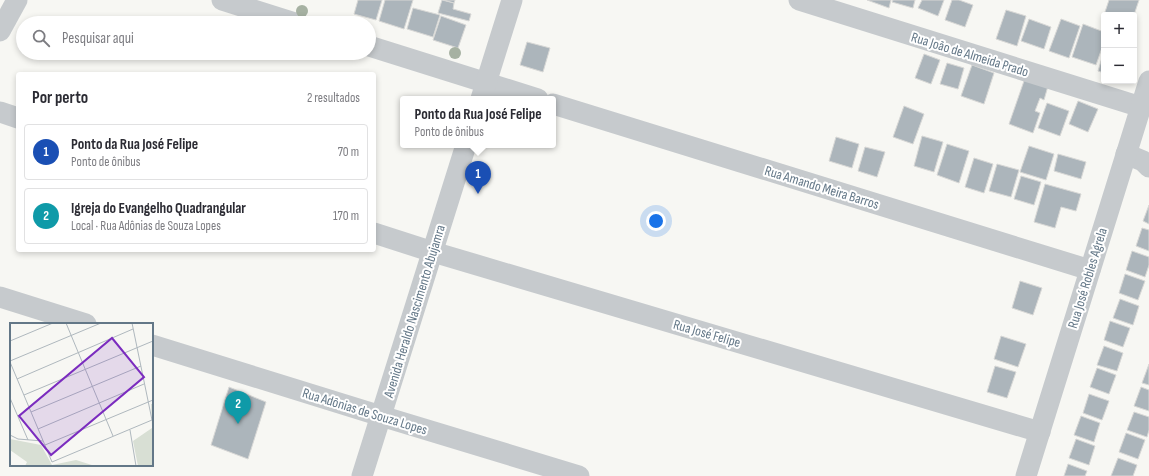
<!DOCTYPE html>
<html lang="pt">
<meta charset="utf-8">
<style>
:root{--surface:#fff;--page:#f2f2f3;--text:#2b2b33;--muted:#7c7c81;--line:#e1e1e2;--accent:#f14c19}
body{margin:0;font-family:"Sofia Sans Condensed",sans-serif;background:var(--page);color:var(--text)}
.controls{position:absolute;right:12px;top:12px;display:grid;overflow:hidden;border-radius:4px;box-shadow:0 2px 6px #0003}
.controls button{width:36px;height:36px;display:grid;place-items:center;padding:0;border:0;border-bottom:1px solid var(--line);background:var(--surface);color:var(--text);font:20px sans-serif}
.you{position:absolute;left:656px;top:221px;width:14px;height:14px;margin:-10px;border:3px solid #fff;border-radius:50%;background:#1a73e8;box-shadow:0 0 0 6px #1a73e833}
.badge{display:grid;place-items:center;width:26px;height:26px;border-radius:50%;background:var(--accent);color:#fff;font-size:13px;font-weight:700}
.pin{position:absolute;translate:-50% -33px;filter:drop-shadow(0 1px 2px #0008)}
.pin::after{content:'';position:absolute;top:21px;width:14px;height:12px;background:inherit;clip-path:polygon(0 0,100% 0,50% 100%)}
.popup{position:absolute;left:400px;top:96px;width:156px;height:52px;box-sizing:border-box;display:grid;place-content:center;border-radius:4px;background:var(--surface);filter:drop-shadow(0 1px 3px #0005);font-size:13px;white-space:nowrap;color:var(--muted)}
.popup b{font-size:15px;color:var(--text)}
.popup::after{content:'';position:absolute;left:50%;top:100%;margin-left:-8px;border:8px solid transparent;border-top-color:var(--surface)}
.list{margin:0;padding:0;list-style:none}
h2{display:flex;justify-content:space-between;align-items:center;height:52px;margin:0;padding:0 16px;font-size:17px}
h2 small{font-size:13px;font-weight:400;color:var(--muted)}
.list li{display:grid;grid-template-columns:26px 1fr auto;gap:12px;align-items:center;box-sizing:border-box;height:56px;margin:0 8px 8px;padding:0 8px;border:1px solid var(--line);border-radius:4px}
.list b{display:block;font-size:15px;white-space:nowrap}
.list p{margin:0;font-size:13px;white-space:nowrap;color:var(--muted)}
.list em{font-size:13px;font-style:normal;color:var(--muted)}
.icon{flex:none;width:22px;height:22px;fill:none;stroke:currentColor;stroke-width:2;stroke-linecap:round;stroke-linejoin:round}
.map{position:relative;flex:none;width:1149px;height:476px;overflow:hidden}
.search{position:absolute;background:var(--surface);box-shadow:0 2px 6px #0003;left:16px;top:16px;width:360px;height:44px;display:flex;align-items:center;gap:10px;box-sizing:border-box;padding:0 14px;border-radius:22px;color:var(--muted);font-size:15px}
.panel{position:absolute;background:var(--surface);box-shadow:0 2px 6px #0003;left:16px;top:72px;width:360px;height:180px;border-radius:4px}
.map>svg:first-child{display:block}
</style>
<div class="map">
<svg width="1149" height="476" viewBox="0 0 1149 476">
<rect width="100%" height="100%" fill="#f7f7f3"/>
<g fill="#acb5bb" stroke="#d8d8d6">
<polygon points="358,0 382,0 376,20 354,14"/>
<polygon points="385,0 413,0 404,29 379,21"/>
<polygon points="442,0 454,3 453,9 471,14 469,21 438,13"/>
<polygon points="444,0 455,0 454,3"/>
<polygon points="867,0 891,0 889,8"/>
<polygon points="893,0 915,0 913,8 892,2"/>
<polygon points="922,0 944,0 938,16 918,8"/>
<polygon points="952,0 959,0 973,5 965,27 945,20"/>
<polygon points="1109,0 1139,0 1134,15 1104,15"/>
<polygon points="413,8 440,15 433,37 407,29"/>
<polygon points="1006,10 1026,16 1017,46 996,39"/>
<polygon points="441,16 466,25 458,48 433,40"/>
<polygon points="1029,19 1051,27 1044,49 1021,41"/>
<polygon points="1061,19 1080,26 1069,58 1049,51"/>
<polygon points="1083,24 1104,32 1104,42 1096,65 1072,57"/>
<polygon points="527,42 550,48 543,72 520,65"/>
<polygon points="1104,51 1104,73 1098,71"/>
<polygon points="924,54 940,60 931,84 915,78"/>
<polygon points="947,63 964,68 958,89 940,84"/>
<polygon points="972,65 994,73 984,104 961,96"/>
<polygon points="1025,78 1048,86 1044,100 1040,98 1035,111 1040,113 1033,133 1009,124"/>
<polygon points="1078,101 1098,109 1088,132 1069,124"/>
<polygon points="1047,103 1069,111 1060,136 1038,128"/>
<polygon points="904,106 924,114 913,144 893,137"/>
<polygon points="922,136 943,142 934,172 914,166"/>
<polygon points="836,137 859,144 852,168 829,161"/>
<polygon points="947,144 969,151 959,183 937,175"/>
<polygon points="1029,146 1054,154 1046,180 1020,172"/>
<polygon points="865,147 885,152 877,177 858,171"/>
<polygon points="1058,154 1086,162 1081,179 1054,171"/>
<polygon points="974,158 993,164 984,193 965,187"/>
<polygon points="997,164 1019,170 1011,197 989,191"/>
<polygon points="1021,176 1041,182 1034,205 1014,199"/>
<polygon points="1045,184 1081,194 1076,211 1061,207 1055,228 1034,222"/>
<polygon points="1149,205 1149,224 1143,221"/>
<polygon points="1142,228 1149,230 1149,251 1136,246"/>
<polygon points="1132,251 1149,257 1149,265 1145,277 1126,270"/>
<polygon points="1125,274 1145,281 1138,300 1119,293"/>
<polygon points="1020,281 1042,288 1033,315 1012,308"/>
<polygon points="1120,299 1139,306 1133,325 1113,318"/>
<polygon points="1110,321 1130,328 1123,347 1104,340"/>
<polygon points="1001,336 1026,344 1018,367 994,359"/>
<polygon points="1104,346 1123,353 1117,371 1097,365"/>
<polygon points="1149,364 1149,385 1142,383"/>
<polygon points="995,366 1016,372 1007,398 987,392"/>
<polygon points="1097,368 1116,375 1109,394 1090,387"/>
<polygon points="229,387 266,402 248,459 211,445"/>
<polygon points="1141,387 1149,390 1149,411 1134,406"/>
<polygon points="1089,394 1109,401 1102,420 1083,413"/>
<polygon points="1134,412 1149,417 1149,430 1147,437 1127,430"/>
<polygon points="1081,416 1100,423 1094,442 1074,435"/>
<polygon points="1126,433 1145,440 1138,459 1119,452"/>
<polygon points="1076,439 1095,446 1089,465 1069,458"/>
<polygon points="1118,458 1137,465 1133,476 1111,476"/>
<polygon points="1068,464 1087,471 1085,476 1064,476"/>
</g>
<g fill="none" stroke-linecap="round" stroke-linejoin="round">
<g stroke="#c6cacd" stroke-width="21">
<polyline points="222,0 295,23"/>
<polyline points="799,0 1141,107"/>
<polyline points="0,31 17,0"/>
<polyline points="369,46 538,99"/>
<polyline points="481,99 512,0"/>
<polyline points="553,104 1090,270"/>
<polyline points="0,112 18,118"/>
<polyline points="1126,154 1143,161 1149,167"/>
<polyline points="374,233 433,252 1040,432"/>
<polyline points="0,297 86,324"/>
<polyline points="152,345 381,416 579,476"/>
<polyline points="362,476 466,145"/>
<polyline points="1026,476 1149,81"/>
</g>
</g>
<g fill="#a6b1a2">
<circle cx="302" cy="11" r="6"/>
<circle cx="455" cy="53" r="6"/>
</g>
<g text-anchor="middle" stroke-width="4" stroke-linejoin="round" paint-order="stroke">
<g font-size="14" fill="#637787" stroke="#fff">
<text transform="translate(970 54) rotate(17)" y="5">Rua João de Almeida Prado</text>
<text transform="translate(822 187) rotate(17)" y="5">Rua Amando Meira Barros</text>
<text transform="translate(1087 278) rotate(-73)" y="5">Rua José Robles Agrela</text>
<text transform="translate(414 311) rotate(-73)" y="5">Avenida Heraldo Nascimento Abujamra</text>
<text transform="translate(707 333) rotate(16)" y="5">Rua José Felipe</text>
<text transform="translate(365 411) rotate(17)" y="5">Rua Adônias de Souza Lopes</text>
</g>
</g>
<g transform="translate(10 323)">
<rect width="143" height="143" fill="#f7f7f3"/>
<path d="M 141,81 L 143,81 L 143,143 L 128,143 L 123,118 L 142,105 ZM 0,116 L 31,122 L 42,142 L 66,137 L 85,143 L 15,143 L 17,139 L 0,127 Z" fill="#d8dfd4"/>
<path fill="none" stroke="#afb8be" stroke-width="1" d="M 56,0 L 103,113M 0,18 L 43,0M 0,38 L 91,0M 0,39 L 42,139 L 142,97 L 122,0M 7,56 L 123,6M 14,72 L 143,18M 0,75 L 18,117M 21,89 L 131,43M 28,106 L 134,61M 120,107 L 126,143M 0,112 L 8,116 L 33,118M 35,122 L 143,77"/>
<path fill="#7b2cbf" fill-opacity="0.15" stroke="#7b2cbf" stroke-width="2" d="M 102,15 L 134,54 L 41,132 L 9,93 Z"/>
<rect width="143" height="143" fill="none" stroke="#637787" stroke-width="2"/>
</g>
</svg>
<div class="controls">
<button>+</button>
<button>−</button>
</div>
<div class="you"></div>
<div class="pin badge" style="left:478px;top:194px;background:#1a4fb4">1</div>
<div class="popup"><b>Ponto da Rua José Felipe</b>Ponto de ônibus</div>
<div class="pin badge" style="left:238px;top:424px;background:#0f9aa8">2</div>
<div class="search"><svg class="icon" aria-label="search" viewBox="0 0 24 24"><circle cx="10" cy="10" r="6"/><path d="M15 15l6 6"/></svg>Pesquisar aqui</div>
<section class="panel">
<h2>Por perto<small>2 resultados</small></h2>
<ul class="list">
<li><span class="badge" style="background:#1a4fb4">1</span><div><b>Ponto da Rua José Felipe</b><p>Ponto de ônibus</p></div><em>70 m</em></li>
<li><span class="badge" style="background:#0f9aa8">2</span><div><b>Igreja do Evangelho Quadrangular</b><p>Local · Rua Adônias de Souza Lopes</p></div><em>170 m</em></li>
</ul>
</section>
</div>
